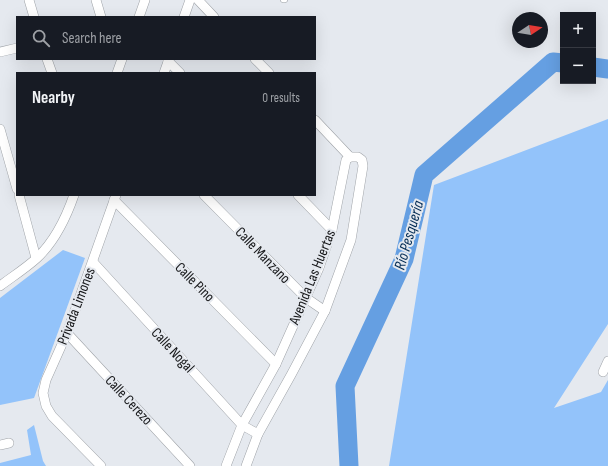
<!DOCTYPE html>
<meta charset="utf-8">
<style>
:root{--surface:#171b24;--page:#20242c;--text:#f1f3f6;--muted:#9ea1a6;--line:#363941}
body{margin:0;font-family:"Sofia Sans Condensed",sans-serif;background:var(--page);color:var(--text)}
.controls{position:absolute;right:12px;top:12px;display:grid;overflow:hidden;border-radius:0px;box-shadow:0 4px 16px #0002}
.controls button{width:36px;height:36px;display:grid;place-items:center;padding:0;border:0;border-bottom:1px solid var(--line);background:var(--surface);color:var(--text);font:20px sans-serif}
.compass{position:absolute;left:512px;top:12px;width:36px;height:36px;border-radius:50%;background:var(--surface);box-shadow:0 4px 16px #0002;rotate:78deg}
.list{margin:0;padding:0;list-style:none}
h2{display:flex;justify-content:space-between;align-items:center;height:52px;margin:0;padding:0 16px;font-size:17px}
h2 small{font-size:13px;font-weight:400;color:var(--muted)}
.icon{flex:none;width:22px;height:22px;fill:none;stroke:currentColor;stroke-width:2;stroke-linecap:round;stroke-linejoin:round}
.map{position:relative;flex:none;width:608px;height:466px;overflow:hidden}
.search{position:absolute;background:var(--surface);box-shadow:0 4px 16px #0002;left:16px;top:16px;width:300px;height:44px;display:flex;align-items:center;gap:10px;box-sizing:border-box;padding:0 14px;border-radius:0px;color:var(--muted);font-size:15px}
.panel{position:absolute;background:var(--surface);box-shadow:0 4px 16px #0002;left:16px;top:72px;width:300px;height:124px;border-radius:0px}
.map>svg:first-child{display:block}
</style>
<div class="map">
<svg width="608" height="466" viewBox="0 0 608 466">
<rect width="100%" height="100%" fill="#e5e9ef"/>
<g fill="#93c3fa">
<polygon points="608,119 608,324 554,408 601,392 608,380 608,466 389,466 434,185"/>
<polygon points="63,250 85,258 34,398 0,405 0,298"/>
<polygon points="34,425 43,461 46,466 0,466 0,463 31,455 27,430"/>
</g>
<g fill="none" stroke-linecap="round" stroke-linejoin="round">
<g stroke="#659fe2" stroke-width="19">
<polyline points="593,67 608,69"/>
<polyline points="349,466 345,386 404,259 424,175 553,62 563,63"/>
</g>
<g stroke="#9fa3a8" stroke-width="5.5">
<polyline id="service" points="283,0 285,0"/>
</g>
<g stroke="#9fa3a8" stroke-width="10">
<g id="minor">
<polyline points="29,0 34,17"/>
<polyline points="96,0 101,17"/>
<polyline points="198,0 214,17"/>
<polyline points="139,17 145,0"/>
<polyline points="184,17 190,0"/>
<polyline points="0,52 17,48"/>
<polyline points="47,59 52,73"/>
<polyline points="255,59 269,73"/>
<polyline points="168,61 180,73"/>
<polyline points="117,73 122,59"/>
<polyline points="164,73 169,59"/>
<polyline points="315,120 350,157"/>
<polyline points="0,129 17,189"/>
<polyline points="19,195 36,258"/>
<polyline points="204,195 306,298 325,311"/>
<polyline points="298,195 332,230"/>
<polyline points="114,200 276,364"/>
<polyline points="93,262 242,425 258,434"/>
<path d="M 0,286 C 12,277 26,268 37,258 C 55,241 66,218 74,195"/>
<polyline points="67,333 190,466"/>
<polyline points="603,372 608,361"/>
<polyline points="0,445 9,443"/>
<polyline points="101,466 52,416 46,406 43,393 46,380 67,333 116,195"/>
<polyline points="226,466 242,425 276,364 319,268 332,230 346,160 350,157 358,157 362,160 363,166 351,240 325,311 291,375 258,434 246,466"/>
</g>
</g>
<use href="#service" stroke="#fff" stroke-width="4.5"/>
<use href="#minor" stroke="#fff" stroke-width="9"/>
</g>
<g text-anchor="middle" stroke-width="4" stroke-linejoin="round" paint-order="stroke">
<g font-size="15" fill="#151618" stroke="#e5e9ef">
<text transform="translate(263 255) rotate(46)" y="5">Calle Manzano</text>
<text transform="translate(312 277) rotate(-68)" y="5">Avenida Las Huertas</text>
<text transform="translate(195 282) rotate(45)" y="5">Calle Pino</text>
<text transform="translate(76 306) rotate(-69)" y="5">Privada Limones</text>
<text transform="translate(173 350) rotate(47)" y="5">Calle Nogal</text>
<text transform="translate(129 400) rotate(47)" y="5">Calle Cerezo</text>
</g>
<g font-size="16" font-style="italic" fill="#002a53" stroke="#e5e9ef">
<text transform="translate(408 235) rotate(-74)" y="6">Río Pesquería</text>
</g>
</g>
</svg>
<div class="controls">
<button>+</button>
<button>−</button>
</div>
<svg class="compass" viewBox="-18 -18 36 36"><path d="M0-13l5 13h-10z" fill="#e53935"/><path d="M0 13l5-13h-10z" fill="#9ea1a6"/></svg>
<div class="search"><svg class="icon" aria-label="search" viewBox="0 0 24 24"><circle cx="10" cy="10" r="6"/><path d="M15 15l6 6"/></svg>Search here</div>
<section class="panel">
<h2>Nearby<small>0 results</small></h2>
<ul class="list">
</ul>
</section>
</div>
